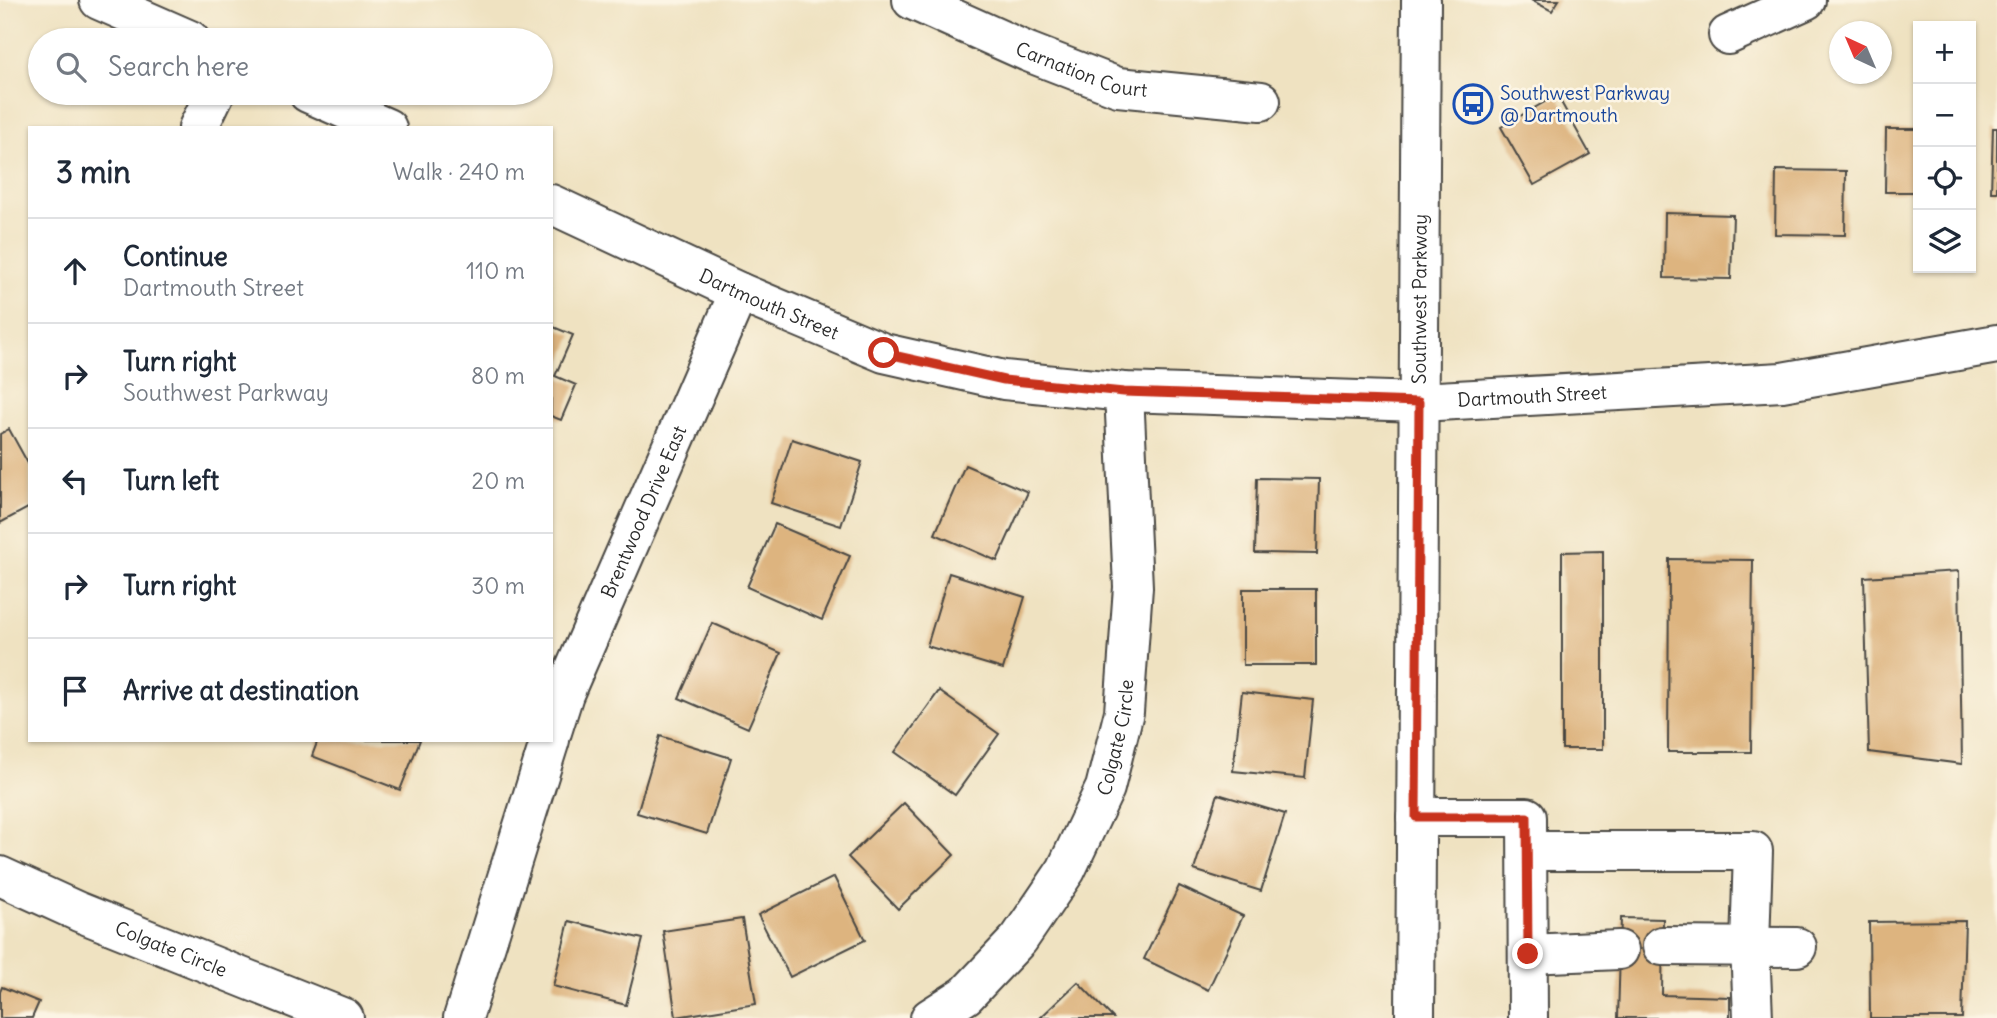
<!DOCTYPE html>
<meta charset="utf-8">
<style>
:root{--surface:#fff;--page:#f6f6f7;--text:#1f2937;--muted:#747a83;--line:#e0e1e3}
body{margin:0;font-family:Delius,sans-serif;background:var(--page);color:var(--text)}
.controls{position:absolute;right:21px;top:21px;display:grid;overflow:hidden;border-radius:0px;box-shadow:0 2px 5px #0004}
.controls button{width:63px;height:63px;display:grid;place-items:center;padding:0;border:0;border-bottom:2px solid var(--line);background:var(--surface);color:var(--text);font:35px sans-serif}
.compass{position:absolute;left:1829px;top:21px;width:63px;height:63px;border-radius:50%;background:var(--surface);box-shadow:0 2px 5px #0004;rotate:316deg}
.stop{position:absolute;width:21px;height:21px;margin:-16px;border:5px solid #c8321e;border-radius:50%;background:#fff}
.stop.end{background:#c8321e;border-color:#fff;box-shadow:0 2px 7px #0008}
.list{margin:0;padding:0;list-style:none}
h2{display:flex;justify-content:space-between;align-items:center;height:91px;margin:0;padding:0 28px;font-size:30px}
h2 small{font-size:23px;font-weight:400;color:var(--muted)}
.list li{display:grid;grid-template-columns:46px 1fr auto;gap:21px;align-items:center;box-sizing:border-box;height:105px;padding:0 28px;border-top:2px solid var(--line)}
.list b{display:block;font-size:26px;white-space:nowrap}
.list p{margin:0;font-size:23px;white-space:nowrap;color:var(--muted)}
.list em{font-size:23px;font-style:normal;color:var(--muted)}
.icon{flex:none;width:38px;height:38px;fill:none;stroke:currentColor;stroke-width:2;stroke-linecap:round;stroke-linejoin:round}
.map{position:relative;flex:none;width:1997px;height:1018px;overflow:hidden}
.search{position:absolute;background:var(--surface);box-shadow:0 2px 5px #0004;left:28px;top:28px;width:525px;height:77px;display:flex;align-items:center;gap:18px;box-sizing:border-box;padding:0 24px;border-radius:38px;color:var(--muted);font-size:26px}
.panel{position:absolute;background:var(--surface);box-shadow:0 2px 5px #0004;left:28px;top:126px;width:525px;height:616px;border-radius:0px}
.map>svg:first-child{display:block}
</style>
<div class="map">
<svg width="1997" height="1018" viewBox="0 0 1997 1018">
<rect width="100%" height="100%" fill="#fcf5e5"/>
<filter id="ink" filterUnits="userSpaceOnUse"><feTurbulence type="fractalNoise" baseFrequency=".0143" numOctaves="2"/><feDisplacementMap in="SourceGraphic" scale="14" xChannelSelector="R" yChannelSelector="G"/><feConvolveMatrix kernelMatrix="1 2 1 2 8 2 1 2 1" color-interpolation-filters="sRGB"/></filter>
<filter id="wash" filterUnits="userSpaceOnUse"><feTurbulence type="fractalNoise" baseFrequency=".00686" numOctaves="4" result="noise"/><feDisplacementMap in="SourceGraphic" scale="28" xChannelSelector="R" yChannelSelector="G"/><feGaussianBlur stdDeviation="1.57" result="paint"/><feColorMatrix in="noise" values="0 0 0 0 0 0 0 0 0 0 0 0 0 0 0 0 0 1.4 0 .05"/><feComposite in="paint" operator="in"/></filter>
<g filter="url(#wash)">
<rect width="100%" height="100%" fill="#efe2c1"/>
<g id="blocks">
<g fill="#ddb47f">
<polygon points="1531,0 1559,0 1552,11"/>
<polygon points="1557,95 1590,154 1534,185 1501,127"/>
<polygon points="1993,128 1997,128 1997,192 1991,192"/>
<polygon points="1886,129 1918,129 1918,192 1885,192"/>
<polygon points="1776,170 1846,171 1845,235 1775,234"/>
<polygon points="1665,213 1733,215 1731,279 1664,278"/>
<polygon points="551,326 573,335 555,376 576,385 561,420 551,416"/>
<polygon points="9,429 30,467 30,507 0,523 0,434"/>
<polygon points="792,439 862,462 841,526 771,503"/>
<polygon points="965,465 1028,492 997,561 935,534"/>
<polygon points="1257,478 1319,479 1317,554 1255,553"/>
<polygon points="775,524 850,556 822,620 747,587"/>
<polygon points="1603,551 1603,749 1562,749 1562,552"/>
<polygon points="1669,559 1753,560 1751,752 1668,752"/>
<polygon points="1959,571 1962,764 1869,752 1864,577"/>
<polygon points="949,573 1025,597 1003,669 927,646"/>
<rect x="1243" y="589" width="73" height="76"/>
<polygon points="712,623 781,653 748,728 679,698"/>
<polygon points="939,691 999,734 955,795 895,752"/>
<polygon points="1242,692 1313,700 1305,778 1233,771"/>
<polygon points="660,736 731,758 707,834 637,813"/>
<polygon points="318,740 420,740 400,790 312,756"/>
<polygon points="1218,794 1285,814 1261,891 1194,870"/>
<polygon points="904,803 954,855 898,909 848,857"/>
<polygon points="834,877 865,940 790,977 758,915"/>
<polygon points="1179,886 1243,916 1208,990 1144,959"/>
<polygon points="1621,918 1663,919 1662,995 1730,997 1730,1018 1618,1018"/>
<polygon points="742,919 756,1004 676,1017 663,931"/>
<polygon points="569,921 643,939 626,1005 553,986"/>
<polygon points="1965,921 1962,1018 1870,1018 1869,922"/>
<polygon points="1078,982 1113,1018 1040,1018"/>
<polygon points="2,987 39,1002 32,1018 0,1018 0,992"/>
</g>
</g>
</g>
<g filter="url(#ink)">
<use href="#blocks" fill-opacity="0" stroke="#484642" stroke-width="2"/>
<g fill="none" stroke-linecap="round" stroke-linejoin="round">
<g stroke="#484642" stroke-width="42">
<g id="minor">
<polyline points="99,0 190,40"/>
<path id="s1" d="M 912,0 L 1028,52 L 1118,87 L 1261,101"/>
<polyline points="1728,35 1806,0"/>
<polyline points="308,93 387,128"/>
<polyline points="198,128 215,93"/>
<path id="s2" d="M 551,204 L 739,292 L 884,353 L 1004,380 L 1124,392 L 1419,402 L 1782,382 L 1997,344"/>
<path id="s3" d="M 551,735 L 564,694 L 739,292"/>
<polyline points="1416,817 1527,817 1528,1018"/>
<polyline points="1529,851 1753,851 1750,946 1753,1018"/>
<path id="s4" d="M 0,876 L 79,912 L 344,1018"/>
<polyline points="1662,946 1797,947"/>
<polyline points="1528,954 1619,950"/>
<polyline points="463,1018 550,740"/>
<path id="s5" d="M 930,1018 L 966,995 L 1019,939 L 1066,870 L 1105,788 L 1124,712 L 1133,587 L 1124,392"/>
</g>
</g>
<g stroke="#484642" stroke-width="42">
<g id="major">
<path id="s6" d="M 1415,1018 L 1421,0"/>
</g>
</g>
<use href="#minor" stroke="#fff" stroke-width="38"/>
<use href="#major" stroke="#fff" stroke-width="38"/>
</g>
</g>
<g fill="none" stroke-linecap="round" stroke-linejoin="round" filter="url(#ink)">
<polyline stroke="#c8321e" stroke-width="9" points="884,353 1004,380 1124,392 1419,402 1416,817 1527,817 1528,954"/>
</g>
<defs>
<g id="bus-ring" transform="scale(2.0125)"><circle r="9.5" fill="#fcf5e5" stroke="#1a4fb4" stroke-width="1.5"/><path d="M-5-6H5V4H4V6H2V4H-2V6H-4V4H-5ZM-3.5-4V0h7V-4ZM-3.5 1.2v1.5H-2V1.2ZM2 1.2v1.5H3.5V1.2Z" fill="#1a4fb4"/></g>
</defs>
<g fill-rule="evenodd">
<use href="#bus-ring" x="1473" y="104"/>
</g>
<g text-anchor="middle" stroke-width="5" stroke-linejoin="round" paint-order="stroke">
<g font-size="19" fill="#2b2b2b" stroke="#fcf5e5">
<text dy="7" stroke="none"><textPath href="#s1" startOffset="184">Carnation Court</textPath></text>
<text dy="7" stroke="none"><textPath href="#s6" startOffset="719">Southwest Parkway</textPath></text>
<text dy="7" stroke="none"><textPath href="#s2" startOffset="240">Dartmouth Street</textPath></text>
<text dy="7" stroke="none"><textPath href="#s2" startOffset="1017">Dartmouth Street</textPath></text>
<text dy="7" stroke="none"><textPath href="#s3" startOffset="242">Brentwood Drive East</textPath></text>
<text dy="7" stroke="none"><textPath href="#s5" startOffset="346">Colgate Circle</textPath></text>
<text dy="7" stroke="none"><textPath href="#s4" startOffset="186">Colgate Circle</textPath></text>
</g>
<g font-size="19" fill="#164399" stroke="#fcf5e5" text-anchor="start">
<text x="1500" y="100">Southwest Parkway<tspan x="1500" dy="22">@ Dartmouth</tspan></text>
</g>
</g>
</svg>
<div class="controls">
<button>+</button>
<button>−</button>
<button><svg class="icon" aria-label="locate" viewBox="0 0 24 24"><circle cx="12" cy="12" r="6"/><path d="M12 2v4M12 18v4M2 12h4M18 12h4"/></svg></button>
<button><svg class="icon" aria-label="layers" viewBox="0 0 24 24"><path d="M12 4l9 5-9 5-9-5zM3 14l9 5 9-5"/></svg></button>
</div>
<svg class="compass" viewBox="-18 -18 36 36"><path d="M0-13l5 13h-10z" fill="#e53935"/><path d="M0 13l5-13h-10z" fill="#747a83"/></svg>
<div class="stop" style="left:884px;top:353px"></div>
<div class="stop end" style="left:1528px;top:954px"></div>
<div class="search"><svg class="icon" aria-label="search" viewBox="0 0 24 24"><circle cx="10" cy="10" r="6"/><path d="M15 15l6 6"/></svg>Search here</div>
<section class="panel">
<h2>3 min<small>Walk · 240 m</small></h2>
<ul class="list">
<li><svg class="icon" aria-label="ahead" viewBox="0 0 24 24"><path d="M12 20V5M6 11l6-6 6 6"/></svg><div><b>Continue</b><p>Dartmouth Street</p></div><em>110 m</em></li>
<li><svg class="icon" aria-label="right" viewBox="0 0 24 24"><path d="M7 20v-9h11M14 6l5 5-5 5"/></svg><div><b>Turn right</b><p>Southwest Parkway</p></div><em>80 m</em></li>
<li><svg class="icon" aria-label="left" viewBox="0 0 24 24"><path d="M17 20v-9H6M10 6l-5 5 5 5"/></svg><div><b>Turn left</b></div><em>20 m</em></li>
<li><svg class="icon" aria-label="right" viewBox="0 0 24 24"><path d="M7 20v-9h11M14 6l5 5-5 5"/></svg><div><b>Turn right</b></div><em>30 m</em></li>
<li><svg class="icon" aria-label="arrive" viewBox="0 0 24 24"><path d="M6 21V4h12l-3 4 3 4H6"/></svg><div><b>Arrive at destination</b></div></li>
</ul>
</section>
</div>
